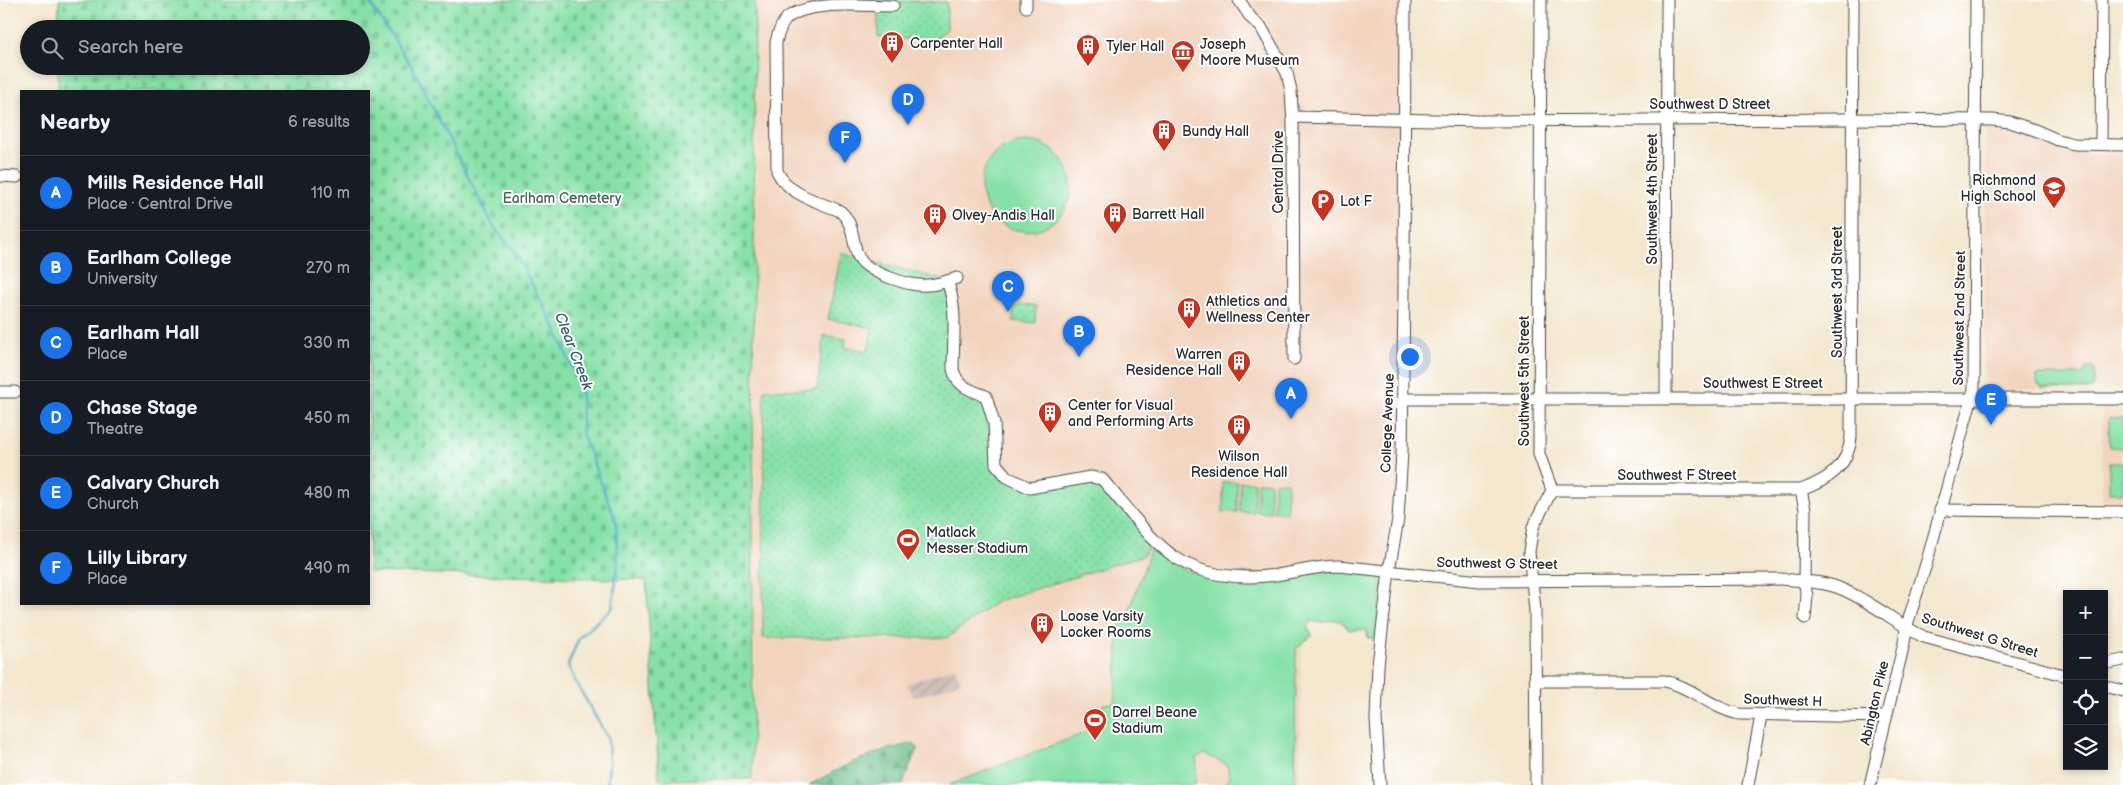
<!DOCTYPE html>
<meta charset="utf-8">
<style>
:root{--surface:#171b24;--page:#20242c;--text:#f1f3f6;--muted:#9ea1a6;--line:#363941;--accent:#1a73e8}
body{margin:0;font-family:"Balsamiq Sans",sans-serif;background:var(--page);color:var(--text)}
.controls{position:absolute;right:15px;bottom:15px;display:grid;overflow:hidden;border-radius:0px;box-shadow:0 2px 8px #0003}
.controls button{width:45px;height:45px;display:grid;place-items:center;padding:0;border:0;border-bottom:1px solid var(--line);background:var(--surface);color:var(--text);font:25px sans-serif}
.you{position:absolute;left:1409px;top:356px;width:18px;height:18px;margin:-12px;border:4px solid #fff;border-radius:50%;background:#1a73e8;box-shadow:0 0 0 8px #1a73e833}
.badge{display:grid;place-items:center;width:32px;height:32px;border-radius:50%;background:var(--accent);color:#fff;font-size:16px;font-weight:700}
.pin{position:absolute;translate:-50% -41px;filter:drop-shadow(0 1px 2px #0008)}
.pin::after{content:'';position:absolute;top:26px;width:18px;height:15px;background:inherit;clip-path:polygon(0 0,100% 0,50% 100%)}
.list{margin:0;padding:0;list-style:none}
h2{display:flex;justify-content:space-between;align-items:center;height:65px;margin:0;padding:0 20px;font-size:21px}
h2 small{font-size:16px;font-weight:400;color:var(--muted)}
.list li{display:grid;grid-template-columns:32px 1fr auto;gap:15px;align-items:center;box-sizing:border-box;height:75px;padding:0 20px;border-top:1px solid var(--line)}
.list b{display:block;font-size:19px;white-space:nowrap}
.list p{margin:0;font-size:16px;white-space:nowrap;color:var(--muted)}
.list em{font-size:16px;font-style:normal;color:var(--muted)}
.icon{flex:none;width:28px;height:28px;fill:none;stroke:currentColor;stroke-width:2;stroke-linecap:round;stroke-linejoin:round}
.map{position:relative;flex:none;width:2123px;height:785px;overflow:hidden}
.search{position:absolute;background:var(--surface);box-shadow:0 2px 8px #0003;left:20px;top:20px;width:350px;height:55px;display:flex;align-items:center;gap:12px;box-sizing:border-box;padding:0 18px;border-radius:28px;color:var(--muted);font-size:19px}
.panel{position:absolute;background:var(--surface);box-shadow:0 2px 8px #0003;left:20px;top:90px;width:350px;height:515px;border-radius:0px}
.map>svg:first-child{display:block}
</style>
<div class="map">
<svg width="2123" height="785" viewBox="0 0 2123 785">
<defs>
<pattern id="industrial-furrows" width="10" height="10" patternUnits="userSpaceOnUse" patternTransform="scale(1.25)"><rect width="10" height="10" fill="#cfc0ba"/><path d="M-1 1l2-2M0 10L10 0M9 11l2-2" fill="none" stroke="#b2a5a0"/></pattern>
<pattern id="forest-firs" width="22" height="20" patternUnits="userSpaceOnUse" patternTransform="scale(1.25)"><rect width="22" height="20" fill="#6cbf8c"/><path d="M5 1l3.5 6h-7zM16 11l3.5 6h-7z" fill="#599b73"/></pattern>
<pattern id="cemetery-stones" width="16" height="16" patternUnits="userSpaceOnUse" patternTransform="scale(1.25)"><rect width="16" height="16" fill="#86e1a7"/><path d="M2 7V4a2 2 0 0 1 4 0v3zM10 15v-3a2 2 0 0 1 4 0v3z" fill="#74c190"/></pattern>
<pattern id="park-dots" width="8" height="8" patternUnits="userSpaceOnUse" patternTransform="scale(1.25)"><rect width="8" height="8" fill="#86e1a7"/><path d="M2 2h.1M6 6h.1" fill="none" stroke="#74c190" stroke-width="1.8" stroke-linecap="round"/></pattern>
</defs>
<rect width="100%" height="100%" fill="#fff"/>
<filter id="ink" filterUnits="userSpaceOnUse"><feTurbulence type="fractalNoise" baseFrequency=".02" numOctaves="2"/><feDisplacementMap in="SourceGraphic" scale="10" xChannelSelector="R" yChannelSelector="G"/><feConvolveMatrix kernelMatrix="1 2 1 2 8 2 1 2 1" color-interpolation-filters="sRGB"/></filter>
<filter id="wash" filterUnits="userSpaceOnUse"><feTurbulence type="fractalNoise" baseFrequency=".0096" numOctaves="4" result="noise"/><feDisplacementMap in="SourceGraphic" scale="20" xChannelSelector="R" yChannelSelector="G"/><feGaussianBlur stdDeviation="1.12" result="paint"/><feColorMatrix in="noise" values="0 0 0 0 0 0 0 0 0 0 0 0 0 0 0 0 0 1.4 0 .05"/><feComposite in="paint" operator="in"/></filter>
<g filter="url(#wash)">
<rect width="100%" height="100%" fill="#f3e7ce"/>
<g fill="#f2d4be">
<polygon points="755,0 1405,0 1402,452 1389,571 1302,569 1300,785 752,785"/>
<polygon points="1985,129 2014,133 2060,150 2072,152 2123,154 2123,389 1984,389"/>
<rect x="2102" y="410" width="21" height="91"/>
</g>
<polygon fill="url(#industrial-furrows)" points="955,667 961,682 913,698 907,684"/>
<g fill="#86e1a7" stroke="#588669">
<circle cx="1026" cy="186" r="45"/>
<polygon points="2086,368 2094,368 2094,387 2091,389 2042,389 2037,383 2037,375 2084,375"/>
<polygon points="2109,418 2123,418 2123,448 2109,447"/>
<rect x="2109" y="463" width="14" height="30"/>
<rect x="1223" y="482" width="14" height="30"/>
<rect x="1240" y="482" width="14" height="30"/>
<polygon points="1257,482 1270,482 1271,512 1257,512"/>
<rect x="1274" y="482" width="13" height="30"/>
<path d="M 1156,549 L 1182,568 L 1195,573 L 1302,574 L 1342,570 L 1378,576 L 1383,583 L 1374,639 L 1368,638 L 1366,630 L 1349,630 C 1334,610 1330,627 1312,621 L 1307,628 L 1313,635 L 1296,648 L 1295,785 L 1225,785 L 1229,776 L 1227,765 L 1205,754 L 1197,758 L 1195,785 L 949,785 L 1100,727 C 1095,718 1098,711 1103,704 L 1115,703 L 1119,627 L 1124,621 L 1133,625 L 1138,617 L 1129,612 L 1150,551 Z"/>
</g>
<polygon fill="url(#forest-firs)" stroke="#4c755c" points="914,743 918,748 902,785 809,785 846,765 883,750"/>
<polygon fill="url(#cemetery-stones)" stroke="#588669" points="59,0 755,0 752,779 659,780 646,580 369,572 369,91 58,91 58,66 361,66 361,29 58,29"/>
<g fill="url(#park-dots)" stroke="#588669">
<polygon points="878,0 947,2 947,29 933,41 878,37"/>
<polygon points="841,253 947,281 955,378 986,396 996,464 1030,488 1102,479 1153,538 1144,555 998,601 947,638 763,638 764,390 817,389 824,335 846,339 845,347 868,351 872,328 828,319"/>
<polygon points="1014,305 1036,306 1035,323 1013,321"/>
</g>
<g fill="none" stroke-linecap="round" stroke-linejoin="round">
<polyline stroke="#4ab0c9" stroke-width="2.5" points="368,0 412,67 494,227 514,251 556,329 581,390 582,433 616,522 618,566 612,608 579,638 568,665 575,681 608,738 609,764 607,785"/>
</g>
</g>
<g filter="url(#ink)">
<g fill="none" stroke-linecap="round" stroke-linejoin="round">
<g stroke="#494743" stroke-width="13">
<g id="minor">
<polyline points="1239,0 1251,18 1261,27 1287,73 1291,91 1293,124 1294,359"/>
<path d="M 893,6 C 864,6 809,0 787,18 C 781,24 778,34 776,42 L 777,171 C 788,195 817,201 840,211 C 855,224 851,239 858,256 C 865,272 910,287 927,285 C 937,285 948,281 957,278"/>
<polyline points="1026,7 1026,0"/>
<polyline points="1293,117 1481,121 1845,119 1993,120 2010,122 2035,130 2058,140 2074,144 2123,145"/>
<polyline points="2101,144 2102,0"/>
<polyline points="0,176 17,177"/>
<path d="M 947,281 C 958,308 953,341 953,369 C 957,387 970,390 986,396 L 994,423 L 996,464 L 1007,477 L 1030,488 L 1090,477 L 1102,479 C 1155,541 1176,584 1267,576 C 1292,574 1314,566 1339,566 L 1480,581 L 1781,579 C 1800,581 1822,581 1839,588 C 1870,600 1895,623 1924,637 L 2067,676"/>
<polyline points="0,392 15,392"/>
<polyline points="1666,398 1667,0"/>
<polyline points="1403,399 2123,399"/>
<path d="M 1552,490 L 1801,490 C 1828,480 1848,467 1851,437 L 1853,0"/>
<polyline points="1801,490 1805,510 1804,581 1807,596 1805,618"/>
<polyline points="1940,510 2123,512"/>
<polyline points="2104,664 2123,660"/>
<path d="M 1536,681 L 1665,681 C 1692,687 1711,708 1739,714 L 1885,717"/>
<polyline points="2104,686 2123,691"/>
<polyline points="1380,785 1376,719 1378,665 1389,571 1398,519 1402,452 1404,292 1405,0"/>
<polyline points="1536,785 1535,610 1529,552 1533,527 1552,490 1539,454 1541,0"/>
<polyline points="1748,785 1761,716"/>
<polyline points="1870,785 1904,643 1906,628 1927,561 1974,389 1976,0"/>
</g>
</g>
<use href="#minor" stroke="#fff" stroke-width="11"/>
</g>
</g>
<defs>
<g id="building-pin" transform="scale(1.25)"><path d="M0 17L-7.5 6A9.5 9.5 0 1 1 7.5 6Z" fill="#c8321e" stroke="#fff"/><path d="M-4-6H4V6H1V3H-1V6H-4ZM-2.5-4.3h1.7v1.8h-1.7ZM.8-4.3h1.7v1.8H.8ZM-2.5-1h1.7V.8h-1.7ZM.8-1h1.7V.8H.8Z" fill="#fff"/></g>
<g id="museum-pin" transform="scale(1.25)"><path d="M0 17L-7.5 6A9.5 9.5 0 1 1 7.5 6Z" fill="#c8321e" stroke="#fff"/><path d="M0-6L6-3V-2H-6V-3ZM-5-1h2V3h-2ZM-1-1h2V3h-2ZM3-1h2V3H3ZM-6 4H6V6H-6Z" fill="#fff"/></g>
<g id="school-pin" transform="scale(1.25)"><path d="M0 17L-7.5 6A9.5 9.5 0 1 1 7.5 6Z" fill="#c8321e" stroke="#fff"/><path d="M0-5L7-2L0 1L-7-2ZM-4 1L0 2.5L4 1V4Q0 6-4 4Z" fill="#fff"/></g>
<g id="parking-pin" transform="scale(1.25)"><path d="M0 17L-7.5 6A9.5 9.5 0 1 1 7.5 6Z" fill="#c8321e" stroke="#fff"/><path d="M-3.5-5.5H1a3.5 3.5 0 0 1 0 7H-1V5.5H-3.5ZM-1-3.4V-.6H.8a1.4 1.4 0 0 0 0-2.8Z" fill="#fff"/></g>
<g id="stadium-pin" transform="scale(1.25)"><path d="M0 17L-7.5 6A9.5 9.5 0 1 1 7.5 6Z" fill="#c8321e" stroke="#fff"/><path d="M0-5a6.5 5 0 1 0 0 10a6.5 5 0 1 0 0-10ZM-3.5-1.8h7v3.6h-7Z" fill="#fff"/></g>
</defs>
<g fill-rule="evenodd">
<use href="#building-pin" x="892" y="43"/>
<use href="#building-pin" x="1088" y="46"/>
<use href="#museum-pin" x="1183" y="52"/>
<use href="#building-pin" x="1164" y="131"/>
<use href="#school-pin" x="2054" y="188"/>
<use href="#parking-pin" x="1323" y="201"/>
<use href="#building-pin" x="1115" y="214"/>
<use href="#building-pin" x="935" y="215"/>
<use href="#building-pin" x="1189" y="309"/>
<use href="#building-pin" x="1239" y="362"/>
<use href="#building-pin" x="1050" y="413"/>
<use href="#building-pin" x="1239" y="426"/>
<use href="#stadium-pin" x="908" y="540"/>
<use href="#building-pin" x="1042" y="624"/>
<use href="#stadium-pin" x="1095" y="720"/>
</g>
<g text-anchor="middle" stroke-width="4" stroke-linejoin="round" paint-order="stroke">
<g font-size="14" fill="#2b2b2b" stroke="#fff" text-anchor="start">
<text x="910" y="48">Carpenter Hall</text>
<text x="1200" y="49">Joseph<tspan x="1200" dy="16">Moore Museum</tspan></text>
<text x="1106" y="51">Tyler Hall</text>
<text x="1182" y="136">Bundy Hall</text>
<text x="2036" y="185" text-anchor="end">Richmond<tspan x="2036" dy="16">High School</tspan></text>
<text x="1340" y="206">Lot F</text>
<text x="1132" y="219">Barrett Hall</text>
<text x="952" y="220">Olvey-Andis Hall</text>
<text x="1206" y="306">Athletics and<tspan x="1206" dy="16">Wellness Center</tspan></text>
<text x="1222" y="359" text-anchor="end">Warren<tspan x="1222" dy="16">Residence Hall</tspan></text>
<text x="1068" y="410">Center for Visual<tspan x="1068" dy="16">and Performing Arts</tspan></text>
<text x="1239" y="461" text-anchor="middle">Wilson<tspan x="1239" dy="16">Residence Hall</tspan></text>
<text x="926" y="537">Matlack<tspan x="926" dy="16">Messer Stadium</tspan></text>
<text x="1060" y="621">Loose Varsity<tspan x="1060" dy="16">Locker Rooms</tspan></text>
<text x="1112" y="717">Darrel Beane<tspan x="1112" dy="16">Stadium</tspan></text>
</g>
<g font-size="14" fill="#2b2b2b" stroke="#fff">
<text x="1710" y="109">Southwest D Street</text>
<text transform="translate(1278 172) rotate(-90)" y="5">Central Drive</text>
<text transform="translate(1652 199) rotate(-90)" y="5">Southwest 4th Street</text>
<text transform="translate(1837 292) rotate(-90)" y="5">Southwest 3rd Street</text>
<text transform="translate(1959 318) rotate(-89)" y="5">Southwest 2nd Street</text>
<text transform="translate(1524 381) rotate(-90)" y="5">Southwest 5th Street</text>
<text x="1763" y="388">Southwest E Street</text>
<text transform="translate(1387 423) rotate(-88)" y="5">College Avenue</text>
<text x="1677" y="480">Southwest F Street</text>
<text transform="translate(1497 563) rotate(1)" y="5">Southwest G Street</text>
<text transform="translate(1980 635) rotate(17)" y="5">Southwest G Street</text>
<text transform="translate(1783 700) rotate(2)" y="5">Southwest H</text>
<text transform="translate(1874 703) rotate(-77)" y="5">Abington Pike</text>
</g>
<g font-size="14" fill="#466250" stroke="#fff">
<text x="562" y="203">Earlham Cemetery</text>
</g>
<g font-size="15" font-style="italic" fill="#37606a" stroke="#fff">
<text transform="translate(574 351) rotate(69)" y="5">Clear Creek</text>
</g>
</g>
</svg>
<div class="controls">
<button>+</button>
<button>−</button>
<button><svg class="icon" aria-label="locate" viewBox="0 0 24 24"><circle cx="12" cy="12" r="6"/><path d="M12 2v4M12 18v4M2 12h4M18 12h4"/></svg></button>
<button><svg class="icon" aria-label="layers" viewBox="0 0 24 24"><path d="M12 4l9 5-9 5-9-5zM3 14l9 5 9-5"/></svg></button>
</div>
<div class="you"></div>
<div class="pin badge" style="left:1291px;top:419px">A</div>
<div class="pin badge" style="left:1079px;top:357px">B</div>
<div class="pin badge" style="left:1008px;top:312px">C</div>
<div class="pin badge" style="left:908px;top:125px">D</div>
<div class="pin badge" style="left:1991px;top:425px">E</div>
<div class="pin badge" style="left:845px;top:163px">F</div>
<div class="search"><svg class="icon" aria-label="search" viewBox="0 0 24 24"><circle cx="10" cy="10" r="6"/><path d="M15 15l6 6"/></svg>Search here</div>
<section class="panel">
<h2>Nearby<small>6 results</small></h2>
<ul class="list">
<li><span class="badge">A</span><div><b>Mills Residence Hall</b><p>Place · Central Drive</p></div><em>110 m</em></li>
<li><span class="badge">B</span><div><b>Earlham College</b><p>University</p></div><em>270 m</em></li>
<li><span class="badge">C</span><div><b>Earlham Hall</b><p>Place</p></div><em>330 m</em></li>
<li><span class="badge">D</span><div><b>Chase Stage</b><p>Theatre</p></div><em>450 m</em></li>
<li><span class="badge">E</span><div><b>Calvary Church</b><p>Church</p></div><em>480 m</em></li>
<li><span class="badge">F</span><div><b>Lilly Library</b><p>Place</p></div><em>490 m</em></li>
</ul>
</section>
</div>
